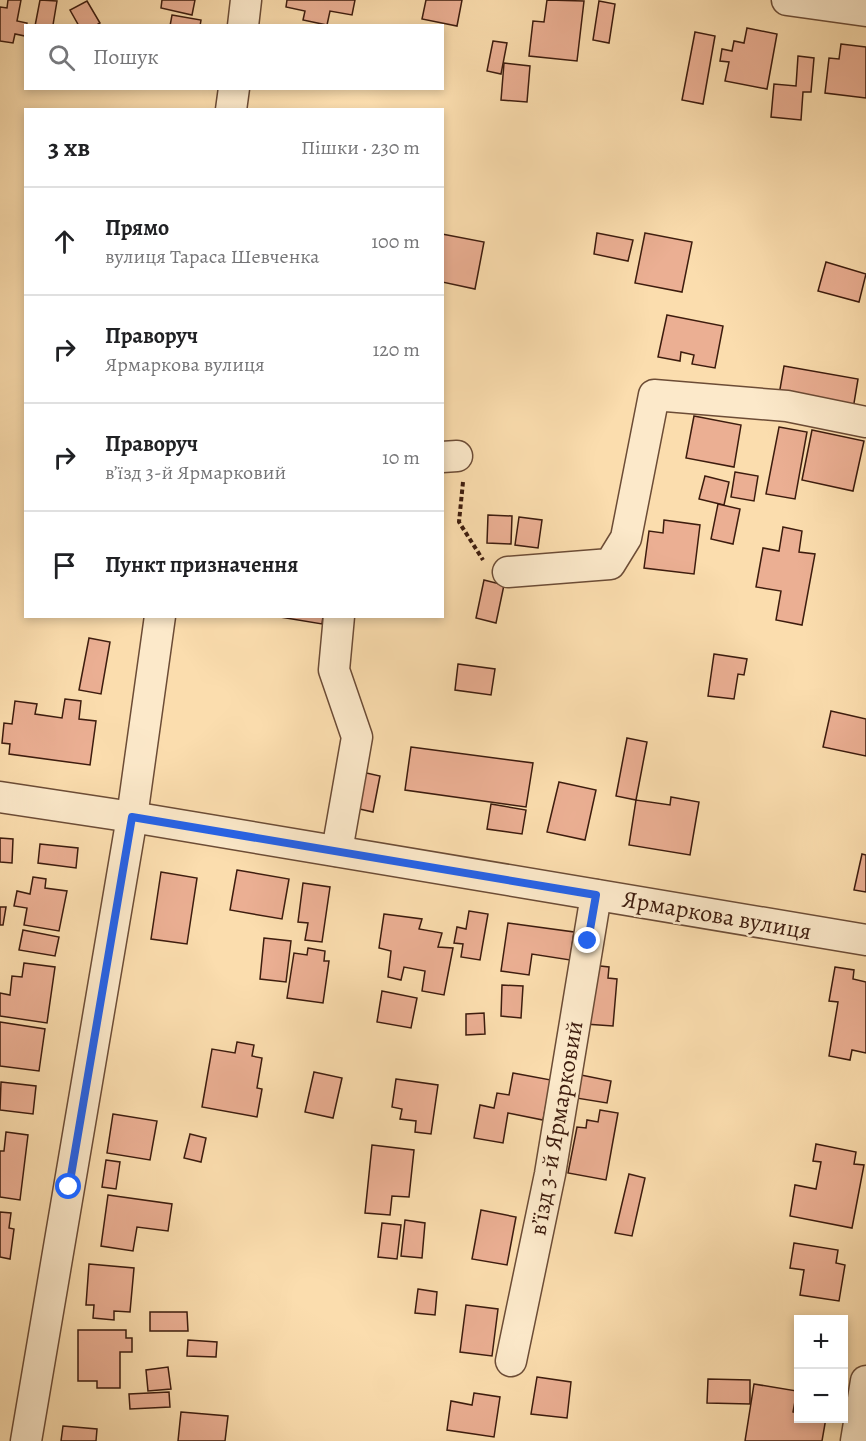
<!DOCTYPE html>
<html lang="uk">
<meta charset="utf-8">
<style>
:root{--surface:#fff;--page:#f6f6f6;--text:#202124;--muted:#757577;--line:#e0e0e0}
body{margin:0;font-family:Alegreya,serif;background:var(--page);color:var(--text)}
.controls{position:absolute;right:18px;bottom:18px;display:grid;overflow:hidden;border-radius:0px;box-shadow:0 3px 9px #0003}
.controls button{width:54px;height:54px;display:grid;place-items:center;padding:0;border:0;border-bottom:2px solid var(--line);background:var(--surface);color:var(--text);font:30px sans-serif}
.stop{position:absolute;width:18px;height:18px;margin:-14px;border:4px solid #2563eb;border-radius:50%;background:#fff}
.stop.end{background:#2563eb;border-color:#fff;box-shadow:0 2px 6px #0008}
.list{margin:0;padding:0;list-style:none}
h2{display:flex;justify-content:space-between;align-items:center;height:78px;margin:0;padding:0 24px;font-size:26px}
h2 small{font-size:20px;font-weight:400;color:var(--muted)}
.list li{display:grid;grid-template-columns:39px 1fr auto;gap:18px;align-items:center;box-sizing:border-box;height:108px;padding:0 24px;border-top:2px solid var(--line)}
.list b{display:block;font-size:22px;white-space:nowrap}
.list p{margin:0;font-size:20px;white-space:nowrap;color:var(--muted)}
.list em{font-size:20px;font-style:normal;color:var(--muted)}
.icon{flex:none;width:33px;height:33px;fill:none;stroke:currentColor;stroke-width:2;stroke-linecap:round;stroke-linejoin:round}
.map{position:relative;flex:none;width:866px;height:1441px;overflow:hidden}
.search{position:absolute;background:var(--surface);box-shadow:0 3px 9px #0003;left:24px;top:24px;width:420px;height:66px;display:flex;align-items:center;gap:15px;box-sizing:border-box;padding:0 21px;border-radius:0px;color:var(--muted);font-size:22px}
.panel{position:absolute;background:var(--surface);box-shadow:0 3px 9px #0003;left:24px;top:108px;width:420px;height:510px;border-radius:0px}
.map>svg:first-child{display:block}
</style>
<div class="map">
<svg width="866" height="1441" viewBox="0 0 866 1441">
<rect width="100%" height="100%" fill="#fbddae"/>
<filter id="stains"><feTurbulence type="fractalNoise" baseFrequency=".00333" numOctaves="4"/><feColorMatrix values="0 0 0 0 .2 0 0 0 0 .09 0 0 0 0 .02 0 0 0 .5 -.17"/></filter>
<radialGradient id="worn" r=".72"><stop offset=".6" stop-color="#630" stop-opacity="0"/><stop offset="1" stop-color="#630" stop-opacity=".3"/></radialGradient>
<g fill="#ebaf93" stroke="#3d1c0e" stroke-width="1.5">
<polygon points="8,0 21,0 17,21 27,23 25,36 15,34 13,43 0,41 0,7 7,8"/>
<polygon points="40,0 57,1 53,25 58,26 35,26"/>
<polygon points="162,0 195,0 192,15 161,8"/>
<polygon points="287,0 355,0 352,15 330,11 327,25 303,20 305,11 286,7"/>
<polygon points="426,0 462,0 457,26 422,19"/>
<polygon points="547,0 584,1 577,61 529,56 533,21 544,22"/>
<polygon points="87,1 100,23 95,26 79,26 70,10"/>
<polygon points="599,1 615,4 609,43 593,40"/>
<polygon points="172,15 201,20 200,26 170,26"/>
<polygon points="747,28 777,34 767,89 725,81 729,62 720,61 722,49 732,51 734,41 744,43"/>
<polygon points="695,32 715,36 703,104 682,100"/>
<polygon points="493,41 507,43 501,74 487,71"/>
<polygon points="841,44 866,47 866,98 825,93 829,58 839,59"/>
<polygon points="798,56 814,58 811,92 803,92 801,120 771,117 774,84 796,86"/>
<polygon points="504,63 530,66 527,102 501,100"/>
<polygon points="597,233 633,240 628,261 594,254"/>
<polygon points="645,233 692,242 682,292 635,283"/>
<polygon points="442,234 484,242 475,289 442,282"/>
<polygon points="826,262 866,274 859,302 818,291"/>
<polygon points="667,315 723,326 715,368 692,364 694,355 681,352 680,361 658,357"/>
<polygon points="784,366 858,379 853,409 779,395"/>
<polygon points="694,416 741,425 734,467 686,458"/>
<polygon points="779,427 807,432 795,499 766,494"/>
<polygon points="812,430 864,441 853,491 802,480"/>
<polygon points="735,472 758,476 754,501 731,497"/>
<polygon points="705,476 729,482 724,505 699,499"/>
<polygon points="718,504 740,509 733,544 711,539"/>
<polygon points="488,515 512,516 511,544 487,543"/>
<polygon points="519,517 542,520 538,548 515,545"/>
<polygon points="664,520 700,525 694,574 644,568 649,531 663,533"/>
<polygon points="783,527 802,531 799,552 815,554 802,625 776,620 781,591 756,587 763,548 779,551"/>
<polygon points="484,580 504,585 496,623 476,618"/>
<polygon points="274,616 323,616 322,624"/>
<polygon points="89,638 110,642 101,694 79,690"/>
<polygon points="714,654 747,659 744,675 738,674 734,699 708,696"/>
<polygon points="458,664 495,669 491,695 455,690"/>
<polygon points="65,699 81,701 79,719 96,721 90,765 9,754 10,744 2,743 4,723 12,724 15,701 37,704 35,714 62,718"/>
<polygon points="831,711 866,719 866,756 823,747"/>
<polygon points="627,738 647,742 636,800 616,796"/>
<polygon points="411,747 533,763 526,807 405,790"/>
<polygon points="362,772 380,776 373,812 355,808"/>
<polygon points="559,782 596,790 585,840 547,832"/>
<polygon points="671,797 699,802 690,855 629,845 636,800 670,805"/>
<polygon points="491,804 526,810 522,834 487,829"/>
<polygon points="0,838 13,839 12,863 0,862"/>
<polygon points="40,844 78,848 76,868 38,863"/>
<polygon points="862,854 866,855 866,892 854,890"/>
<polygon points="237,870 289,879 282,919 230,910"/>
<polygon points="161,872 197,878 187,944 151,939"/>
<polygon points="33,877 46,879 45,888 67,891 59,931 24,925 27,908 14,906 17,891 30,894"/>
<polygon points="303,883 330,887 322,942 305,940 308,923 298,922"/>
<polygon points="0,907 6,907 3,925 0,925"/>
<polygon points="469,911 488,914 480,960 461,957 463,944 454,943 457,927 466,929"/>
<polygon points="384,914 422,919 419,929 442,933 438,947 453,948 444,995 422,991 425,971 404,967 401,980 388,977 391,951 379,948"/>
<polygon points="508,923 574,932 570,960 532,954 529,975 501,971"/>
<polygon points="23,930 59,937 55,956 19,950"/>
<polygon points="264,938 291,941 286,982 260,979"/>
<polygon points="308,948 325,951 324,961 329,961 323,1003 287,998 294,953 307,955"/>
<polygon points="24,963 55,967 47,1023 0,1016 0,993 10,995 12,976 22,977"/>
<polygon points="591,965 609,967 608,978 617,979 613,1026 585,1024"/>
<polygon points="835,967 854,970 853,979 866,982 866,1053 852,1050 850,1060 829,1056 838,1002 829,1001"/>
<polygon points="502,985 523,986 521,1018 501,1016"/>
<polygon points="382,991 417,998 411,1028 377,1022"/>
<polygon points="484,1013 485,1034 466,1035 466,1014"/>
<polygon points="0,1022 45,1029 39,1071 0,1066"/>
<polygon points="237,1042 254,1045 252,1056 262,1058 257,1088 262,1089 257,1117 202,1107 212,1049 235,1053"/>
<polygon points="314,1072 342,1078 333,1118 305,1112"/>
<polygon points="513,1073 551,1080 543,1120 508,1113 503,1143 474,1138 480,1105 494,1108 497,1093 509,1095"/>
<polygon points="581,1075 611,1081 607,1103 576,1098"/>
<polygon points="396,1079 438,1085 431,1134 415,1132 416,1121 400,1119 402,1109 392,1107"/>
<polygon points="1,1082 36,1086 33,1114 0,1110"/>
<polygon points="600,1110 618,1113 606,1180 568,1173 577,1127 586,1128 587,1120 598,1122"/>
<polygon points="113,1114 157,1121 150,1160 107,1153"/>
<polygon points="6,1132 28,1135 20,1200 0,1197 0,1151 4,1151"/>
<polygon points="190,1134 206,1138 201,1162 184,1158"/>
<polygon points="816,1144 856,1152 854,1164 864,1165 852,1228 790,1216 795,1185 816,1189 821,1162 813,1161"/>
<polygon points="372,1145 414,1150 409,1197 392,1196 390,1215 365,1213"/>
<polygon points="106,1160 120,1162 116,1189 102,1187"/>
<polygon points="629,1174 645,1178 632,1236 615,1233"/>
<polygon points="108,1195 172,1204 168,1231 137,1227 133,1251 101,1246"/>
<polygon points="481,1210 516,1217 507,1265 472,1259"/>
<polygon points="0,1212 11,1213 9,1228 14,1229 10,1259 0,1257"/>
<polygon points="405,1220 425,1223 422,1258 401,1256"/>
<polygon points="382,1223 401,1225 397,1259 378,1257"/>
<polygon points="794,1243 838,1250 836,1263 845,1265 839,1301 800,1295 804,1270 790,1268"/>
<polygon points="89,1264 134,1268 130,1312 114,1311 114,1320 93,1318 94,1305 86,1305"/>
<polygon points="418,1289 437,1292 435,1315 415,1313"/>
<polygon points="466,1305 498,1309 492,1356 460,1352"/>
<polygon points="150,1312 187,1312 188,1331 150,1331"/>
<polygon points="78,1330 126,1330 126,1338 132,1338 132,1352 120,1352 120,1388 97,1388 97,1381 78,1381"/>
<polygon points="188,1340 217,1342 216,1357 187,1356"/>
<polygon points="168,1367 171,1389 148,1391 146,1370"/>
<polygon points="537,1377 571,1382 567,1418 531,1414"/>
<polygon points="708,1379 750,1380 750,1404 707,1403"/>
<polygon points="754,1384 797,1391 793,1412 798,1413 798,1418 826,1418 822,1441 745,1441"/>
<polygon points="169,1392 170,1407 130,1409 129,1394"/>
<polygon points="474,1393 500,1397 494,1437 447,1430 451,1401 472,1405"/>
<polygon points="181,1412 228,1416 225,1441 178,1441"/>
<polygon points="63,1426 97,1429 96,1441 61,1441"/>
</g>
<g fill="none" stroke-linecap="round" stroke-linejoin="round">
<g stroke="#6c4c36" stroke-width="33">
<g id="minor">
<polyline points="787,0 866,11"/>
<polyline points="243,26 246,0"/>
<polyline points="231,110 234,88"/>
<polyline points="442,457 457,456"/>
<polyline points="508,572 610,564 626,538 654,395 787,406 866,422"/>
<polyline points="0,797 132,817 866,940"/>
<polyline points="337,851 357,737 334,670 339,616"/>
<polyline points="511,1361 550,1174 596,895"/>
<polyline points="26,1441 132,817 160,616"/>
<polyline points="856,1441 866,1381"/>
</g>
</g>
<polyline stroke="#3d1c0e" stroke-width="4" stroke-dasharray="4.5 3" stroke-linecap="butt" points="463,482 459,522 483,560"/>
<use href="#minor" stroke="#fce9ca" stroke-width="30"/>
</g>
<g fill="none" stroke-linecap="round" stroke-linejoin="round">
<polyline stroke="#2563eb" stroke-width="8" points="69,1187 132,817 596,895 588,941"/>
</g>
<g text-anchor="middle" stroke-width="5" stroke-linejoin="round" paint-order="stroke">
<g font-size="24" fill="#3d1c0e" stroke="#fce9ca">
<text transform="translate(717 915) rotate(10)" y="8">Ярмаркова вулиця</text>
<text transform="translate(556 1128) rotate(-80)" y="8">в’їзд 3-й Ярмарковий</text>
</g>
</g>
<rect width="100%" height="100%" filter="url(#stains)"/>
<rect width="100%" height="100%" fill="url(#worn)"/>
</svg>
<div class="controls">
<button>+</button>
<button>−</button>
</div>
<div class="stop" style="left:69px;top:1187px"></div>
<div class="stop end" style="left:588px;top:941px"></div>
<div class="search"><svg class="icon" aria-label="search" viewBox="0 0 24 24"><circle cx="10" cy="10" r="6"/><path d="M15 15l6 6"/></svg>Пошук</div>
<section class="panel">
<h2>3 хв<small>Пішки · 230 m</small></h2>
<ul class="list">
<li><svg class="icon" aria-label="ahead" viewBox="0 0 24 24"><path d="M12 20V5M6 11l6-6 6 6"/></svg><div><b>Прямо</b><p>вулиця Тараса Шевченка</p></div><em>100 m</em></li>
<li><svg class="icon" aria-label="right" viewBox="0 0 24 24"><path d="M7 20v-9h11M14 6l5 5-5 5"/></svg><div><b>Праворуч</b><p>Ярмаркова вулиця</p></div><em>120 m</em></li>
<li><svg class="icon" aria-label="right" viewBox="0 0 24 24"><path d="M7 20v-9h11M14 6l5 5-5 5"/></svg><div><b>Праворуч</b><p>в’їзд 3-й Ярмарковий</p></div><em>10 m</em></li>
<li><svg class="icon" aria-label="arrive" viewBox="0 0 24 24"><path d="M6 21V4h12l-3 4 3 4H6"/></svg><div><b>Пункт призначення</b></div></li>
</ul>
</section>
</div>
